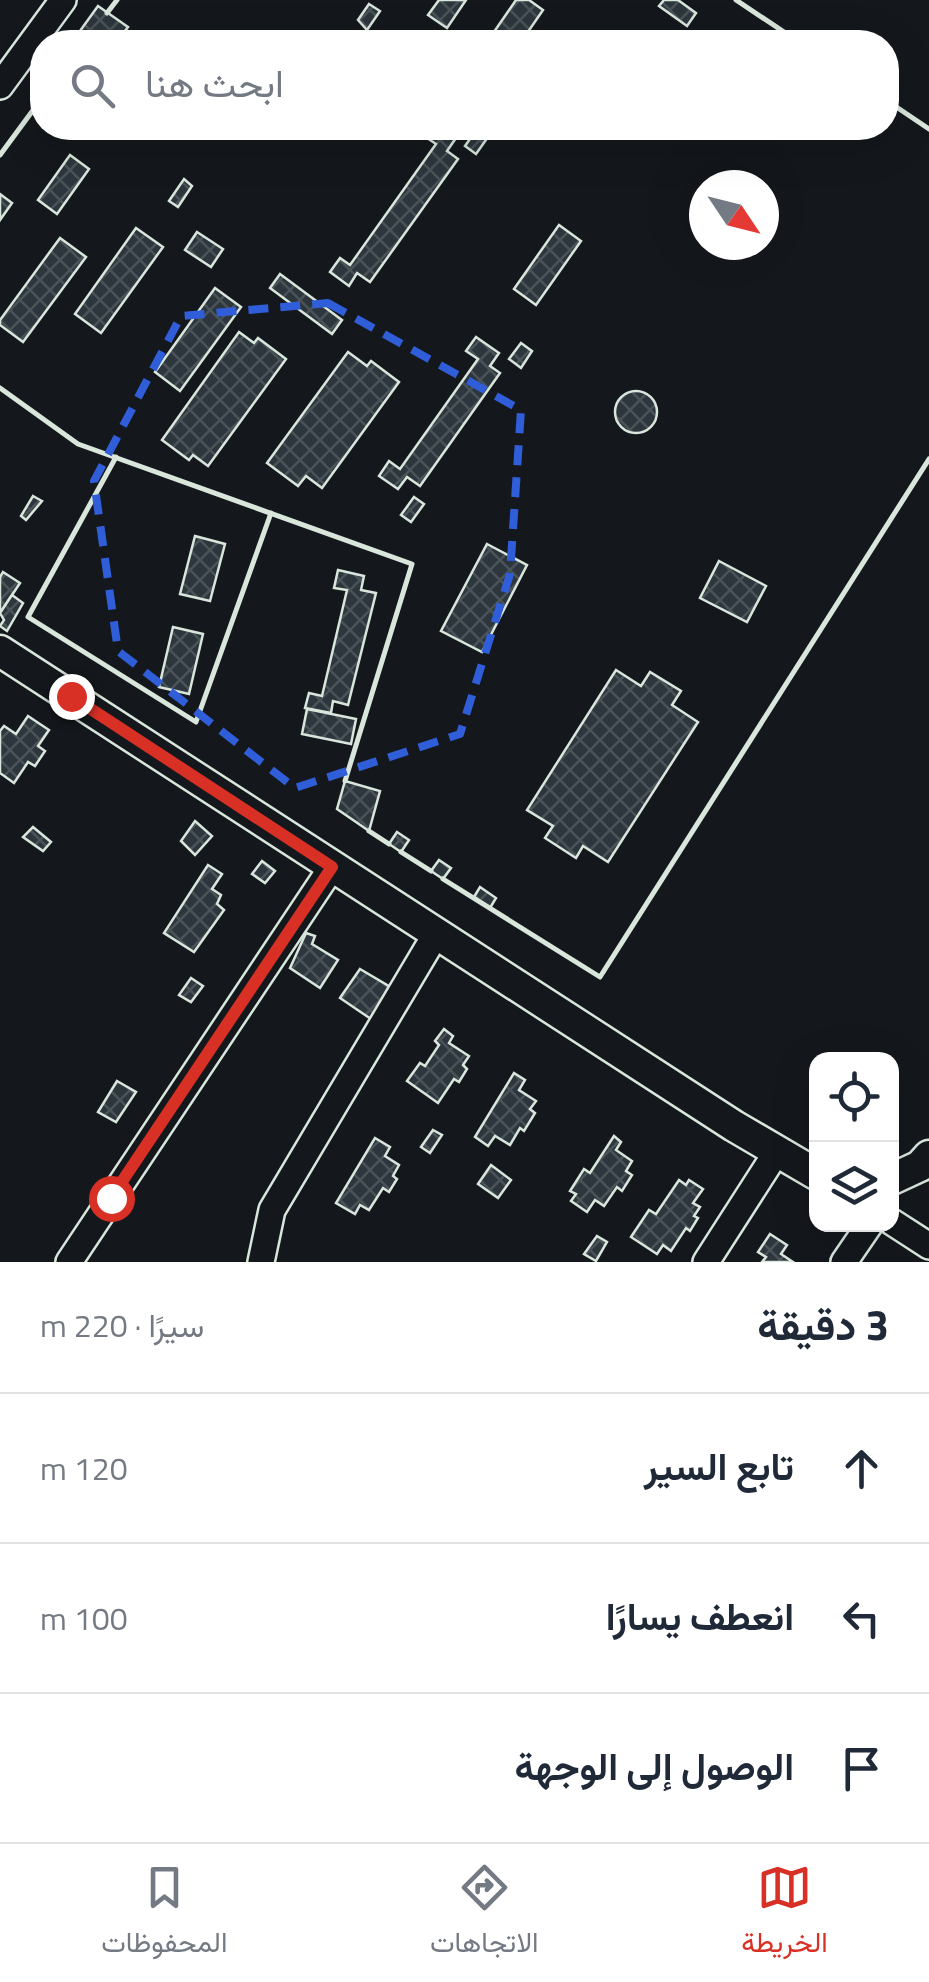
<!DOCTYPE html>
<html lang="ar">
<meta charset="utf-8">
<style>
:root{--surface:#fff;--page:#f6f6f7;--text:#1f2937;--muted:#747a83;--line:#e0e1e3;--accent:#d93025}
body{margin:0;font-family:"Titillium Web",Vazirmatn,sans-serif;background:var(--page);color:var(--text);direction:rtl}
.controls{position:absolute;right:30px;bottom:30px;display:grid;overflow:hidden;border-radius:20px;box-shadow:0 10px 40px #0002}
.controls button{width:90px;height:90px;display:grid;place-items:center;padding:0;border:0;border-bottom:2px solid var(--line);background:var(--surface);color:var(--text);font:50px sans-serif}
.compass{position:absolute;left:689px;top:170px;width:90px;height:90px;border-radius:50%;background:var(--surface);box-shadow:0 10px 40px #0002;rotate:125deg}
.stop{position:absolute;width:30px;height:30px;margin:-22px;border:8px solid #d93025;border-radius:50%;background:#fff}
.stop.end{background:#d93025;border-color:#fff;box-shadow:0 2px 10px #0008}
.list{margin:0;padding:0;list-style:none}
h2{display:flex;justify-content:space-between;align-items:center;height:130px;margin:0;padding:0 40px;font-size:42px}
h2 small{font-size:32px;font-weight:400;color:var(--muted)}
.list li{display:grid;grid-template-columns:65px 1fr auto;gap:30px;align-items:center;box-sizing:border-box;height:150px;padding:0 40px;border-top:2px solid var(--line)}
.list b{display:block;font-size:38px;white-space:nowrap}
.list em{font-size:32px;font-style:normal;color:var(--muted)}
.icon{flex:none;width:55px;height:55px;fill:none;stroke:currentColor;stroke-width:2;stroke-linecap:round;stroke-linejoin:round}
.map{position:relative;flex:none;width:929px;height:1262px;overflow:hidden;direction:ltr}
.search{position:absolute;background:var(--surface);box-shadow:0 10px 40px #0002;left:30px;right:30px;top:30px;height:110px;display:flex;align-items:center;gap:25px;box-sizing:border-box;padding:0 35px;border-radius:40px;color:var(--muted);font-size:38px}
.sheet{height:580px;background:var(--surface)}
nav{display:flex;justify-content:space-around;align-items:center;box-sizing:border-box;height:140px;border-top:2px solid var(--line);background:var(--surface);font-size:28px;color:var(--muted)}
nav a{display:grid;justify-items:center;gap:5px}
nav .on{color:var(--accent)}
.map>svg:first-child{display:block}
</style>
<div class="map">
<svg width="929" height="1262" viewBox="0 0 929 1262">
<defs>
<pattern id="building-cross-hatch" width="8" height="8" patternUnits="userSpaceOnUse" patternTransform="scale(2.5)"><rect width="8" height="8" fill="#2c363c"/><path d="M0 0l8 8M0 8l8-8" fill="none" stroke="#4a5358"/></pattern>
</defs>
<rect width="100%" height="100%" fill="#14181c"/>
<g fill="url(#building-cross-hatch)" stroke="#d8e6dc" stroke-width="2.5">
<polygon points="439,0 466,0 447,28 428,15"/>
<polygon points="516,0 529,0 543,10 521,42 487,42"/>
<polygon points="664,0 678,0 696,13 687,26 659,6"/>
<polygon points="369,4 380,11 367,30 358,20"/>
<polygon points="98,6 128,27 117,42 96,42 80,31"/>
<polygon points="430,128 441,128 456,138 447,151 458,159 370,282 357,273 349,286 330,272 340,258 350,265 436,144 424,136"/>
<polygon points="477,129 488,137 476,154 465,146"/>
<polygon points="70,155 89,169 57,214 38,200"/>
<polygon points="184,179 192,186 178,207 169,201"/>
<polygon points="0,194 12,203 0,220"/>
<polygon points="559,225 581,241 536,305 514,289"/>
<polygon points="136,228 163,247 101,333 75,314"/>
<polygon points="197,232 223,249 211,267 185,250"/>
<polygon points="60,238 86,257 23,342 0,325 0,320"/>
<polygon points="280,274 342,320 332,334 270,288"/>
<polygon points="215,288 241,307 180,391 155,372"/>
<polygon points="239,332 254,343 258,338 286,359 208,466 193,455 189,460 162,440"/>
<polygon points="476,337 499,353 490,366 500,373 420,486 407,477 398,489 379,476 389,461 400,469 478,359 466,351"/>
<polygon points="521,343 532,351 521,368 509,359"/>
<polygon points="348,352 367,366 371,361 399,382 322,488 306,476 298,486 267,463"/>
<circle cx="636" cy="412" r="21"/>
<polygon points="33,496 42,501 26,520 21,516"/>
<polygon points="414,497 424,504 411,522 401,515"/>
<polygon points="195,536 225,544 210,601 180,594"/>
<polygon points="487,544 527,565 482,652 441,631"/>
<polygon points="719,561 766,586 747,622 700,598"/>
<polygon points="338,570 364,576 361,590 376,593 348,705 333,701 331,713 305,708 309,693 322,696 347,590 334,588"/>
<polygon points="3,572 20,583 0,613 0,577"/>
<polygon points="12,595 23,603 7,631 0,626 4,620 0,613"/>
<polygon points="173,627 203,634 189,694 159,687"/>
<polygon points="616,670 641,686 650,672 681,691 672,705 698,722 608,862 583,846 576,858 545,838 553,826 527,810"/>
<polygon points="307,709 356,719 351,744 302,734"/>
<polygon points="28,716 49,730 38,746 45,751 35,766 28,762 14,783 0,773 0,731 4,726 16,734"/>
<polygon points="345,781 380,791 369,831 337,809"/>
<polygon points="195,821 212,836 195,855 181,841"/>
<polygon points="33,827 51,842 43,851 23,837"/>
<polygon points="397,832 409,840 401,852 389,844"/>
<polygon points="439,860 451,868 443,879 431,871"/>
<polygon points="262,861 275,871 265,883 252,874"/>
<polygon points="208,865 222,874 212,889 221,895 217,904 224,910 194,952 164,933"/>
<polygon points="480,887 496,898 490,908 474,897"/>
<polygon points="306,933 315,936 312,944 338,960 320,988 290,968"/>
<polygon points="360,969 392,988 371,1019 340,998"/>
<polygon points="191,978 203,986 191,1002 179,995"/>
<polygon points="444,1029 453,1036 449,1043 469,1056 463,1065 467,1069 459,1082 454,1079 438,1103 407,1081 420,1063 425,1066 439,1045 435,1041"/>
<polygon points="514,1073 525,1080 519,1090 536,1101 530,1109 535,1113 524,1131 520,1128 510,1145 495,1136 488,1146 475,1137"/>
<polygon points="117,1081 136,1092 116,1122 98,1112"/>
<polygon points="433,1130 442,1135 430,1153 421,1147"/>
<polygon points="614,1136 621,1142 616,1150 632,1161 626,1171 632,1175 622,1191 617,1187 604,1206 595,1200 587,1212 571,1201 576,1194 570,1191 584,1169 590,1173"/>
<polygon points="375,1138 390,1147 385,1156 399,1165 393,1176 397,1179 389,1192 383,1188 369,1210 360,1205 355,1214 336,1203"/>
<polygon points="491,1165 511,1180 498,1198 478,1184"/>
<polygon points="679,1180 686,1185 689,1180 703,1189 693,1203 700,1207 694,1216 698,1218 690,1231 686,1228 671,1251 663,1245 657,1254 631,1237 649,1210 656,1214"/>
<polygon points="770,1234 787,1245 781,1254 793,1262 762,1262 766,1257 758,1252"/>
<polygon points="597,1236 607,1242 596,1261 584,1254"/>
</g>
<g fill="none" stroke-linecap="round" stroke-linejoin="round">
<g stroke="#d8e6dc" stroke-width="30">
<g id="minor">
<polyline points="0,86 63,0"/>
<polyline points="892,1222 929,1246"/>
<polyline points="69,1262 332,867"/>
<polyline points="261,1262 272,1210 436,934"/>
<polyline points="706,1262 776,1153"/>
<polyline points="844,1262 870,1224"/>
</g>
</g>
<g stroke="#d8e6dc" stroke-width="35">
<g id="major">
<polyline points="0,651 734,1126 816,1174"/>
<polyline points="892,1179 920,1166 929,1156"/>
</g>
</g>
<use href="#minor" stroke="#14181c" stroke-width="25"/>
<use href="#major" stroke="#14181c" stroke-width="30"/>
<g stroke="#d8e6dc" stroke-width="5">
<polyline points="736,0 799,42"/>
<polyline points="107,13 117,0"/>
<polyline points="886,100 929,129"/>
<polyline points="0,155 42,98"/>
<polyline points="0,388 78,444 412,564 345,781"/>
<polyline points="116,457 28,617 196,722 271,513"/>
<polyline points="369,831 389,844"/>
<polyline points="401,852 431,871"/>
<polyline points="443,879 600,977 929,459"/>
</g>
</g>
<g fill="none" stroke-linecap="round" stroke-linejoin="round">
<polyline stroke="#d93025" stroke-width="12" points="71,696 332,867 111,1198"/>
</g>
<path fill="none" stroke="#305dd8" stroke-width="8" stroke-dasharray="20 12" stroke-linejoin="round" d="M 328,303 L 521,410 L 510,574 L 460,734 L 295,788 L 118,651 L 94,481 L 181,316 Z"/>
</svg>
<div class="controls">
<button><svg class="icon" aria-label="locate" viewBox="0 0 24 24"><circle cx="12" cy="12" r="6"/><path d="M12 2v4M12 18v4M2 12h4M18 12h4"/></svg></button>
<button><svg class="icon" aria-label="layers" viewBox="0 0 24 24"><path d="M12 4l9 5-9 5-9-5zM3 14l9 5 9-5"/></svg></button>
</div>
<svg class="compass" viewBox="-18 -18 36 36"><path d="M0-13l5 13h-10z" fill="#e53935"/><path d="M0 13l5-13h-10z" fill="#747a83"/></svg>
<div class="stop" style="left:111px;top:1198px"></div>
<div class="stop end" style="left:71px;top:696px"></div>
<div class="search"><svg class="icon" aria-label="search" viewBox="0 0 24 24"><circle cx="10" cy="10" r="6"/><path d="M15 15l6 6"/></svg>ابحث هنا</div>
</div>
<section class="sheet">
<h2>3 دقيقة<small>سيرًا · 220 m</small></h2>
<ul class="list">
<li><svg class="icon" aria-label="ahead" viewBox="0 0 24 24"><path d="M12 20V5M6 11l6-6 6 6"/></svg><div><b>تابع السير</b></div><em>120 m</em></li>
<li><svg class="icon" aria-label="left" viewBox="0 0 24 24"><path d="M17 20v-9H6M10 6l-5 5 5 5"/></svg><div><b>انعطف يسارًا</b></div><em>100 m</em></li>
<li><svg class="icon" aria-label="arrive" viewBox="0 0 24 24"><path d="M6 21V4h12l-3 4 3 4H6"/></svg><div><b>الوصول إلى الوجهة</b></div></li>
</ul>
</section>
<nav>
<a class="on"><svg class="icon" aria-label="map" viewBox="0 0 24 24"><path d="M3 6l6-2 6 2 6-2v14l-6 2-6-2-6 2zM9 4v14M15 6v14"/></svg>الخريطة</a>
<a><svg class="icon" aria-label="directions" viewBox="0 0 24 24"><path d="M12 3l9 9-9 9-9-9zM9 14v-3h6M13 9l2 2-2 2"/></svg>الاتجاهات</a>
<a><svg class="icon" aria-label="saved" viewBox="0 0 24 24"><path d="M7 4h10v16l-5-4-5 4z"/></svg>المحفوظات</a>
</nav>
